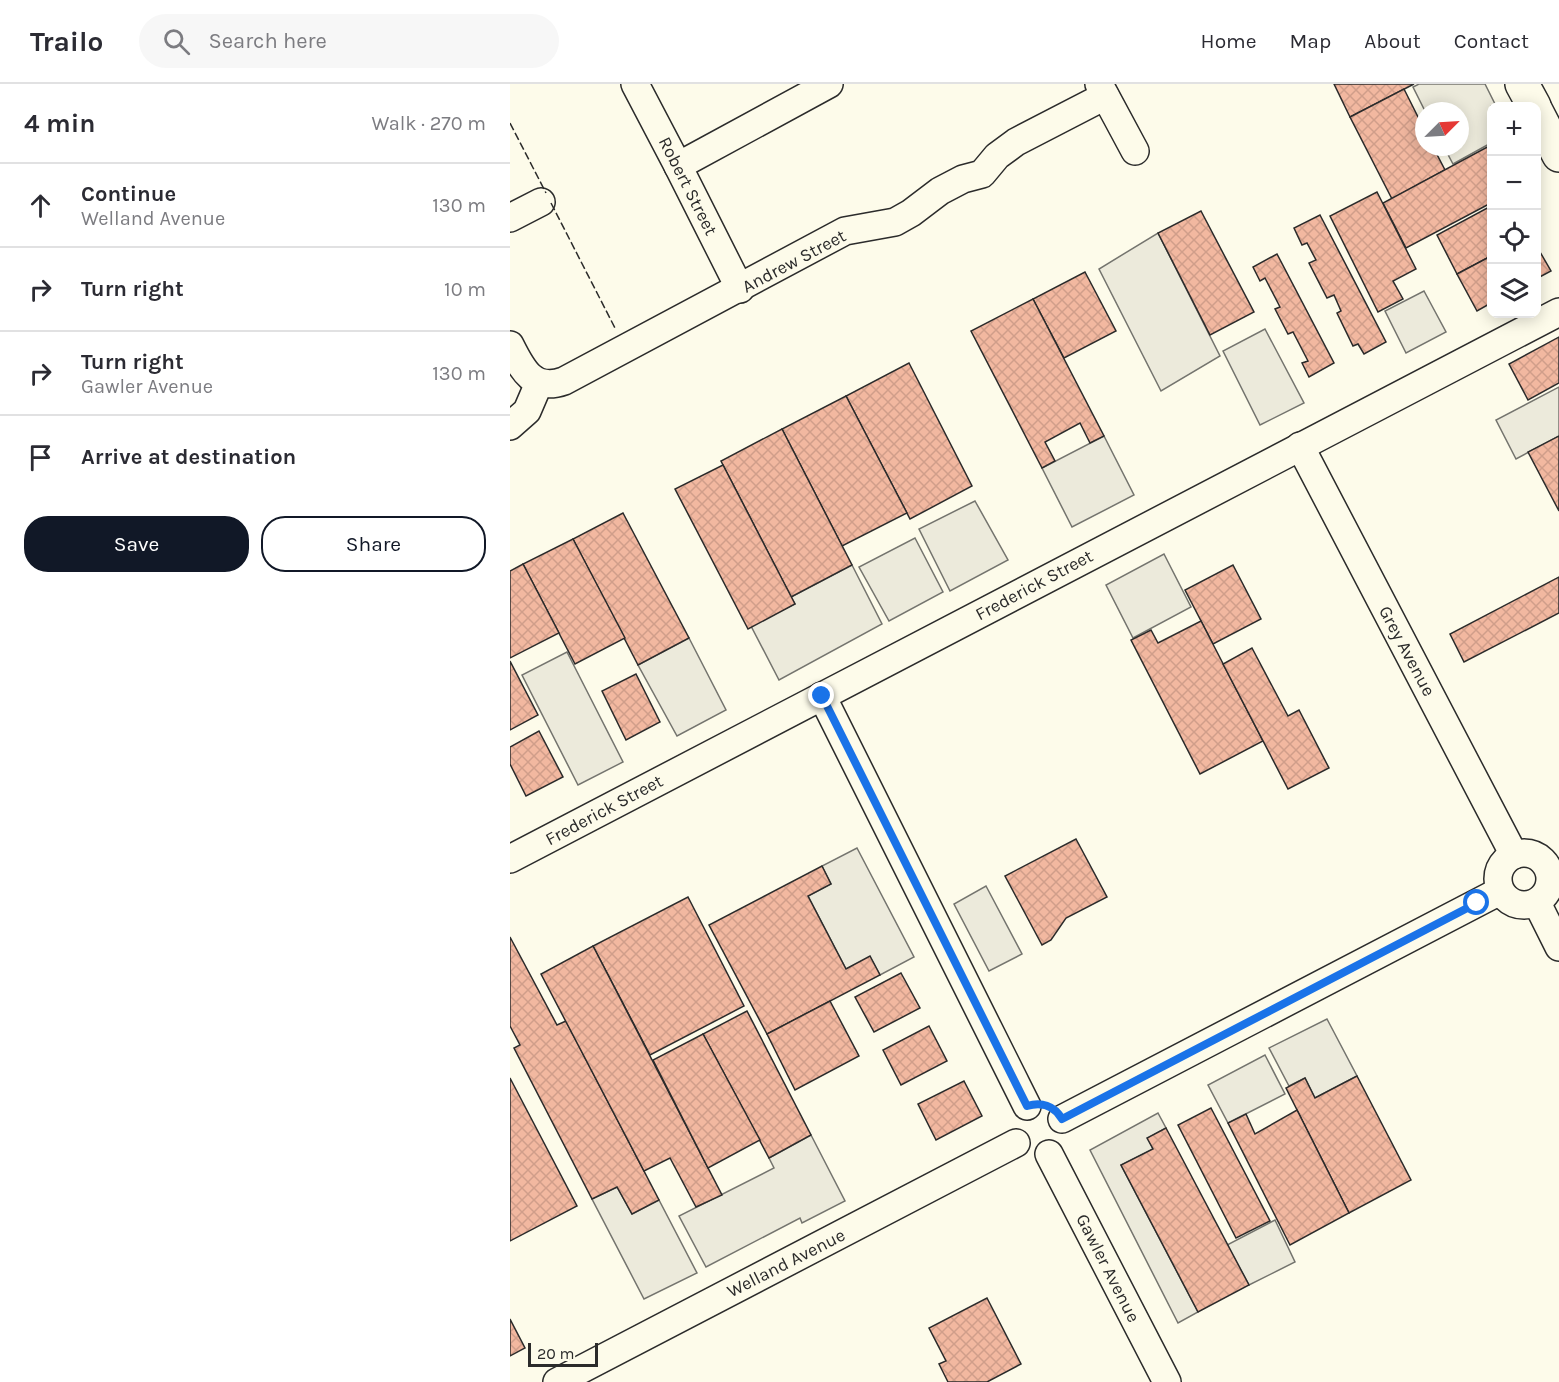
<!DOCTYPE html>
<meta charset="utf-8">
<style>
:root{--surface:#fff;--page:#f7f7f7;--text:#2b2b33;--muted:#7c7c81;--line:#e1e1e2;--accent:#111827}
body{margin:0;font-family:Karla,sans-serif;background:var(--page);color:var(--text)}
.controls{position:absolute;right:18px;top:18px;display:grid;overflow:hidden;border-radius:12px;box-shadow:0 3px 15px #0003}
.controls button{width:54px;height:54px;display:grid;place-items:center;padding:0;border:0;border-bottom:2px solid var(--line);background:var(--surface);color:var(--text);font:30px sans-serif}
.compass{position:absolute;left:905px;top:18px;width:54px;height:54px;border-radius:50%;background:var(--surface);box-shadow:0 3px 15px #0003;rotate:66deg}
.scale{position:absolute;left:18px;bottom:15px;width:70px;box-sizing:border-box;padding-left:6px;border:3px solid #2b2b2b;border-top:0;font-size:16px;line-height:21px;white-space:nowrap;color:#2b2b2b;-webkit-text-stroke:4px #fdfbea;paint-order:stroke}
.stop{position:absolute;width:18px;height:18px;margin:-14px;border:4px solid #1a73e8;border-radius:50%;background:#fff}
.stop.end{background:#1a73e8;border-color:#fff;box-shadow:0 2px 6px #0008}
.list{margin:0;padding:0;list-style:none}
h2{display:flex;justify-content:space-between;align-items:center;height:78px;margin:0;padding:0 24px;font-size:26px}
h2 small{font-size:20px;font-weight:400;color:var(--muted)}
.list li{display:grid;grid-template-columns:39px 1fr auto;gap:18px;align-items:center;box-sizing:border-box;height:84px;padding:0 24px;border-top:2px solid var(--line)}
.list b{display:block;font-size:22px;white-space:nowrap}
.list p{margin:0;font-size:20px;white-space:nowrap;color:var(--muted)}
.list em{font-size:20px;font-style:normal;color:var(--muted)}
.actions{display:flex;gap:12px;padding:18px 24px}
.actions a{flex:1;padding:14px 0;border:2px solid var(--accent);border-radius:24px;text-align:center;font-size:21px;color:var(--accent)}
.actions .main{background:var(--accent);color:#fff}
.icon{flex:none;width:33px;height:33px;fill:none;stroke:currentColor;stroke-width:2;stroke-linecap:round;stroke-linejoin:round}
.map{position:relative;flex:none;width:1049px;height:1298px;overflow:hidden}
header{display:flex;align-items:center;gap:36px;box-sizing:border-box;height:84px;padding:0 30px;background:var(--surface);border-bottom:2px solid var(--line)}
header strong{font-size:28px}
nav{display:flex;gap:33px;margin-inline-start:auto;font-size:21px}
.search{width:420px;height:54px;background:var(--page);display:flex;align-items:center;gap:15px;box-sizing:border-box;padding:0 21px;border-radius:33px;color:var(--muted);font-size:22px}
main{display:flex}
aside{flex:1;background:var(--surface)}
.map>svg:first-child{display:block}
</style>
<header>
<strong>Trailo</strong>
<div class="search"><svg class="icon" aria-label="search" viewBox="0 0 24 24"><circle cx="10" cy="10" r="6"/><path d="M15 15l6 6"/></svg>Search here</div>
<nav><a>Home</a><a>Map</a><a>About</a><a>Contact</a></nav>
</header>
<main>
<aside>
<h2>4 min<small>Walk · 270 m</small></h2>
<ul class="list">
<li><svg class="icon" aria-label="ahead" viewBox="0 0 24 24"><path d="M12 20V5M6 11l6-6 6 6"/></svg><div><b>Continue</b><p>Welland Avenue</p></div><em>130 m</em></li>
<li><svg class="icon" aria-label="right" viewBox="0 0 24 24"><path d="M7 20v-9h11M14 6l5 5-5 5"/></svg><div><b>Turn right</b></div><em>10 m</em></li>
<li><svg class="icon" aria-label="right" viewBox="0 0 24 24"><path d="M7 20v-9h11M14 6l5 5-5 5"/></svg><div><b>Turn right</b><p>Gawler Avenue</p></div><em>130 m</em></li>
<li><svg class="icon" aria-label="arrive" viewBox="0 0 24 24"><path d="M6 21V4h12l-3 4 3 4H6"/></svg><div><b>Arrive at destination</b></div></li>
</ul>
<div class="actions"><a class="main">Save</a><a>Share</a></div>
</aside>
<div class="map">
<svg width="1049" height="1298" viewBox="0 0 1049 1298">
<defs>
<pattern id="building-cross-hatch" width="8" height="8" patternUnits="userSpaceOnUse" patternTransform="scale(1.5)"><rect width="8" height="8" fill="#f2b8a0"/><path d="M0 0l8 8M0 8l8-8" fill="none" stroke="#d09e8a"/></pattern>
</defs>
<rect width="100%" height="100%" fill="#fdfbea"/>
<g fill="#eceadb" stroke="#74746e" stroke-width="1.5">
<polygon points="909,0 975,0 986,22 981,22 981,59 943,80 934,63 950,63 950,27 915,27 903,3"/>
<polygon points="648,149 710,272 651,307 589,185"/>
<polygon points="914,207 936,248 896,269 875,227"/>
<polygon points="755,245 794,319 750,341 713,267"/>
<polygon points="1049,303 1049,352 1006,375 986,336"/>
<polygon points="594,352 624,411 562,443 532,384"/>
<polygon points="465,417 498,476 440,507 409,445"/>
<polygon points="405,454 433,508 379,537 349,483"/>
<polygon points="654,470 681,523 623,554 596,501"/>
<polygon points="342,481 372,540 269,596 241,542 285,520 281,513"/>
<polygon points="179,554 216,626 167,652 128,581"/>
<polygon points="57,568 113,678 68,701 12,591"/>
<polygon points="347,764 404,873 370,891 360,873 336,885 298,812 321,800 312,782"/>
<polygon points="476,802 512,870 479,887 444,820"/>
<polygon points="817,935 847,992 805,1014 795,994 779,1002 759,964"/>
<polygon points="755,971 775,1010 718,1039 698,1001"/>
<polygon points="648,1029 656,1044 638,1054 643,1065 611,1081 688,1228 668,1239 580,1066"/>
<polygon points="301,1051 335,1117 292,1139 290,1134 196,1183 169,1132 264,1084 259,1074"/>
<polygon points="107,1103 122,1130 149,1116 187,1189 134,1215 82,1115"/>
<polygon points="765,1136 785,1178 739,1201 717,1161"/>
</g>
<g fill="url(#building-cross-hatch)" stroke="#2b2b2b" stroke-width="1.5">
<polygon points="824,0 904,0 840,33"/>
<polygon points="894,5 914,45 914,63 923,63 935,86 882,115 840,33"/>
<polygon points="981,61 981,119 896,164 873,119"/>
<polygon points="867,108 906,185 883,197 893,215 868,228 820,132"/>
<polygon points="981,122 981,172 947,190 927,151"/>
<polygon points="691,127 744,228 700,251 648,149"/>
<polygon points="810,131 876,258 854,270 848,260 843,262 827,229 831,227 824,211 817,214 799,179 806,176 797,159 792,161 784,144"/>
<polygon points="1026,161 1041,187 1026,195"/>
<polygon points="767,170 824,279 799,293 792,279 798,277 783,248 778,250 765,225 770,223 755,194 750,197 743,183"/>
<polygon points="981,172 981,219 967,227 947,190"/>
<polygon points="575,188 606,247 554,274 523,215"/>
<polygon points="523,215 594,352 580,359 570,339 535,358 545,377 532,384 461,247"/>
<polygon points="1049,253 1049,299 1018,316 999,280"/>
<polygon points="399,279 462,402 400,435 336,312"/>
<polygon points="336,312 397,429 332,462 272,345"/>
<polygon points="272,345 342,481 281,513 211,377"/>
<polygon points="1049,352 1049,427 1018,368"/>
<polygon points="213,381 285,520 238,545 165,405"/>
<polygon points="113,429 179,554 128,581 63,455"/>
<polygon points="63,455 115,554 65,580 13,480"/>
<polygon points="13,480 49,549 0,574 0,487"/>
<polygon points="723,481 751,535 703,560 675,506"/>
<polygon points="1049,493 1049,529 954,578 940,550"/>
<polygon points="691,537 753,657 690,690 621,556 641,546 648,559"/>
<polygon points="742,564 778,632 789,626 819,684 778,705 713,580"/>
<polygon points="0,577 28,631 0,646"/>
<polygon points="126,590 150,638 116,656 92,607"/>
<polygon points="29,647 53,693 16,712 0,680 0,663"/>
<polygon points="566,755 597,813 556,834 541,856 532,861 495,792"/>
<polygon points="312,782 321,800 298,812 336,885 360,872 370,891 257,950 199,841"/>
<polygon points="178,813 234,922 140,971 83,862"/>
<polygon points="0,853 47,941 56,937 149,1116 122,1130 107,1103 82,1115 4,964 10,961 0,942"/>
<polygon points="83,862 212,1111 186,1123 160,1074 134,1087 31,890"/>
<polygon points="391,889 410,924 364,948 345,913"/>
<polygon points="320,917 349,972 285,1006 257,950"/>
<polygon points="237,927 301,1051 259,1074 193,950"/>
<polygon points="419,942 437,977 391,1001 373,966"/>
<polygon points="193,950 250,1056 198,1084 143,976"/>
<polygon points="847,992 901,1096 839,1129 776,1004 795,994 805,1014"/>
<polygon points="0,994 67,1122 0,1157"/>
<polygon points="454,997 472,1032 426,1056 408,1020"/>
<polygon points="701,1024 760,1137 726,1154 668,1041"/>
<polygon points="787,1026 839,1129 780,1161 718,1039 736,1030 745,1050"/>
<polygon points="656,1044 739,1201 688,1228 611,1081 643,1065 637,1054"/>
<polygon points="477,1214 511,1280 477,1298 438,1298 429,1280 436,1277 419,1244"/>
<polygon points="0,1235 15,1264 0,1272"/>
</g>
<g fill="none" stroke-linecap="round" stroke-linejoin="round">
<g stroke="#2b2b2b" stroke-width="30">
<g id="minor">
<polyline points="125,0 168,82 230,205"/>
<polyline points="589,0 625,67"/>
<polyline points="168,82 319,0"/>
<polyline points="0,134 31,118"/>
<path d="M 0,261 C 12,285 23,308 54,297 L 335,147 L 385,138 L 401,129 L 430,107 L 453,95 L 472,90 L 487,72 L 506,58 L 595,12"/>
<polyline points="0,342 17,327 29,299"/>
<polyline points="790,362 1004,771"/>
<polyline points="312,612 517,1022"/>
<circle cx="1014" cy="795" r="26"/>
<polyline points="0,775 1049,228"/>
<polyline points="1027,819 1049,863"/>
<polyline points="552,1035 990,807"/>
<polyline points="539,1070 657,1298"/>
<polyline points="47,1298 506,1059"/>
</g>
</g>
<g stroke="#2b2b2b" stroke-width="36">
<g id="major">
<polyline points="1012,0 1024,22"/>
<polyline points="1026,27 1049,71"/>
</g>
</g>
<use href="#minor" stroke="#fdfbea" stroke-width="27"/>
<use href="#major" stroke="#fdfbea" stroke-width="33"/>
<g stroke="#2b2b2b" stroke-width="1.5" stroke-dasharray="8 3" stroke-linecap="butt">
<polyline points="0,39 36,109"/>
<polyline points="41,119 106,246"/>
</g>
</g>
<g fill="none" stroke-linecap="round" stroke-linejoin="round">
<path stroke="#1a73e8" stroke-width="8" d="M 312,612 L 517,1022 C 531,1018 544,1021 552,1035 L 967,819"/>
</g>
<g text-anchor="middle" stroke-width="4.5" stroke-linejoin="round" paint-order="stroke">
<g font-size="18" fill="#2b2b2b" stroke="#fdfbea">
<text transform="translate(178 102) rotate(63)" y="6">Robert Street</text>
<text transform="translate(284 177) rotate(-28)" y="6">Andrew Street</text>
<text transform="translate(524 501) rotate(-28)" y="6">Frederick Street</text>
<text transform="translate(897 567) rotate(62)" y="6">Grey Avenue</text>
<text transform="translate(94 726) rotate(-28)" y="6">Frederick Street</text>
<text transform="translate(276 1179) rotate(-27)" y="6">Welland Avenue</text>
<text transform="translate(598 1184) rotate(63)" y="6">Gawler Avenue</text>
</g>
</g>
</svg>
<div class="controls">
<button>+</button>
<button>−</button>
<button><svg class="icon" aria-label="locate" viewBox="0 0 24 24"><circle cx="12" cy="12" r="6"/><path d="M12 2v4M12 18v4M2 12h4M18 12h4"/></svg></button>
<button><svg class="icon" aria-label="layers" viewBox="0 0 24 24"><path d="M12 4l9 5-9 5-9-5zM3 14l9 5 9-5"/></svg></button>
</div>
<svg class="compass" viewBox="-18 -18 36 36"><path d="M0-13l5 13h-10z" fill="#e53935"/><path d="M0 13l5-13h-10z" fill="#7c7c81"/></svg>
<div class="scale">20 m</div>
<div class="stop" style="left:967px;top:819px"></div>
<div class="stop end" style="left:312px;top:612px"></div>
</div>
</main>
